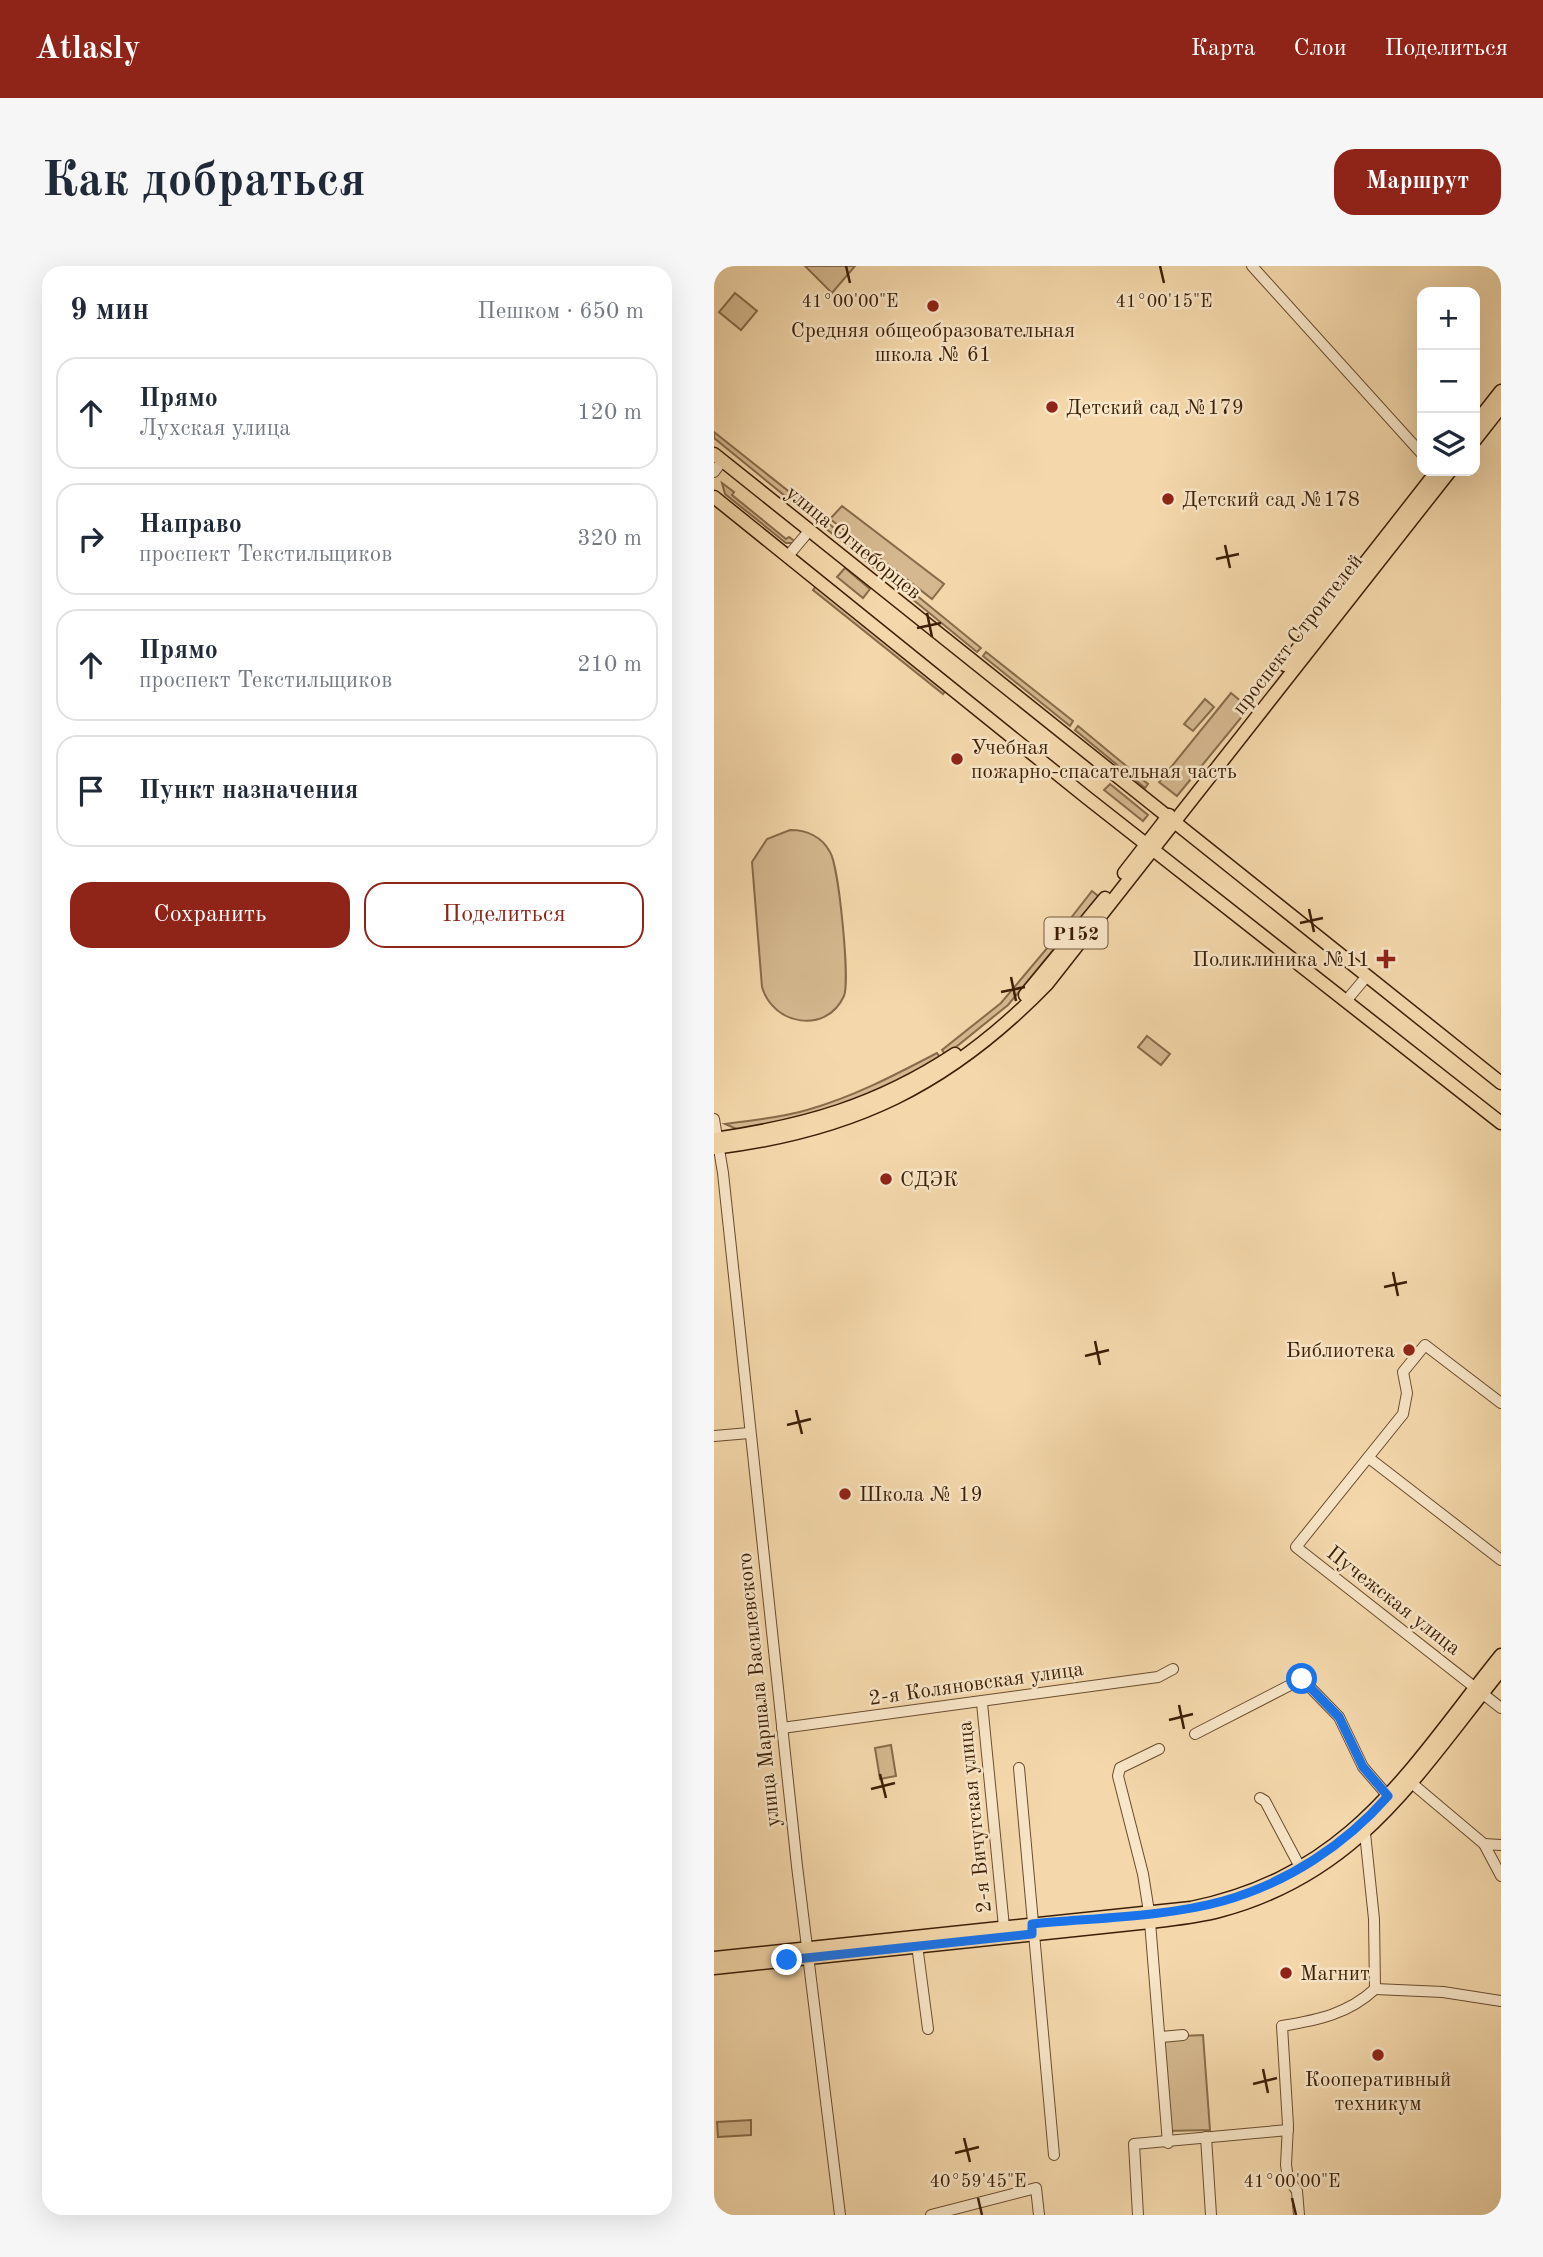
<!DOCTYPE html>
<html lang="ru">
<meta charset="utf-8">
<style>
:root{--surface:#fff;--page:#f6f6f7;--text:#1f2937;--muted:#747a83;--line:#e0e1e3;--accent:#8f2418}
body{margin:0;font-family:"Old Standard TT",serif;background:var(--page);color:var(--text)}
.controls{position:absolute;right:21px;top:21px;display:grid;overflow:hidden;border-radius:14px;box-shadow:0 7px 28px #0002}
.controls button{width:63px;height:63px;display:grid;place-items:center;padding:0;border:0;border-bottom:2px solid var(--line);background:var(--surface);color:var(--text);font:35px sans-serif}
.stop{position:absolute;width:21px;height:21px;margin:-16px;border:5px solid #1a73e8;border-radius:50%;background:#fff}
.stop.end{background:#1a73e8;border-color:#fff;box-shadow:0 2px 7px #0008}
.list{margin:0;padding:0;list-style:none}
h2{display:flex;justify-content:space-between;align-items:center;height:91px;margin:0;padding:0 28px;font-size:30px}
h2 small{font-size:23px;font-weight:400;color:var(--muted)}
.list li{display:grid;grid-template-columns:46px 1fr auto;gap:21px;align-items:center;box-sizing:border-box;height:112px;margin:0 14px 14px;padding:0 14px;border:2px solid var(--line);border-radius:21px}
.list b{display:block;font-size:26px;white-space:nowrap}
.list p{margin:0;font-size:23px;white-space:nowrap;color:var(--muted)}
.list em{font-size:23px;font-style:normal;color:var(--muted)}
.actions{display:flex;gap:14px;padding:21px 28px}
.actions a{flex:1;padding:16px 0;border:2px solid var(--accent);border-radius:21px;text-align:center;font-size:24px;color:var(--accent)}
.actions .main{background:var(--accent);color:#fff}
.icon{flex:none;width:38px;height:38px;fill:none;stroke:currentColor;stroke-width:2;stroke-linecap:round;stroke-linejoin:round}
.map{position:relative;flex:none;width:787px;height:1949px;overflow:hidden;border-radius:21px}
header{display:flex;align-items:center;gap:42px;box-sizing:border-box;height:98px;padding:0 35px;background:var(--accent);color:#fff}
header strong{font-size:33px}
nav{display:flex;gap:38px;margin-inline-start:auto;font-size:24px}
.intro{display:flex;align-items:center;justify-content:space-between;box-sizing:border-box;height:168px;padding:0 42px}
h1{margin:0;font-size:49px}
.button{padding:18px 32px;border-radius:21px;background:var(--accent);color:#fff;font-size:24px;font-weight:700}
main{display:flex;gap:42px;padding:0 42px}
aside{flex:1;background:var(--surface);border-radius:21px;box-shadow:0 7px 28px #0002}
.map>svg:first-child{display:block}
</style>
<header>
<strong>Atlasly</strong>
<nav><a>Карта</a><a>Слои</a><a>Поделиться</a></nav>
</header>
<div class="intro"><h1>Как добраться</h1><a class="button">Маршрут</a></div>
<main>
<aside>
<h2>9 мин<small>Пешком · 650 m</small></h2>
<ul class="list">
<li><svg class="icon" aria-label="ahead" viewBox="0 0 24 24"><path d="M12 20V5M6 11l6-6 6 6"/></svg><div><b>Прямо</b><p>Лухская улица</p></div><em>120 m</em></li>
<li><svg class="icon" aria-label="right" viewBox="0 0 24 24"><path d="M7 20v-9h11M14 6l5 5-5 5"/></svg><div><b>Направо</b><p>проспект Текстильщиков</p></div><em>320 m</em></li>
<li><svg class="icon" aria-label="ahead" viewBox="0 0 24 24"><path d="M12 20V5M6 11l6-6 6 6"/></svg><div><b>Прямо</b><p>проспект Текстильщиков</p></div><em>210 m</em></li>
<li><svg class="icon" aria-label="arrive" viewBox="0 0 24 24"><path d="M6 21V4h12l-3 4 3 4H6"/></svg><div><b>Пункт назначения</b></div></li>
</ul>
<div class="actions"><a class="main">Сохранить</a><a>Поделиться</a></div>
</aside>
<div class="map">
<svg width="787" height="1949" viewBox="0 0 787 1949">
<rect width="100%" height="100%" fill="#f4d8ab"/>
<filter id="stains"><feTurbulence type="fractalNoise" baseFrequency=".00286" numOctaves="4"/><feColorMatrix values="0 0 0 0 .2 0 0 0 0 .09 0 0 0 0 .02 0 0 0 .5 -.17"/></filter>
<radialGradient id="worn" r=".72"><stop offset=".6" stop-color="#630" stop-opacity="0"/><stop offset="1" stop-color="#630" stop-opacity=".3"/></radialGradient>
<g fill="#d5b88f" stroke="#886b4a" stroke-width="2">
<polygon points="91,0 141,0 118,27"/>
<polygon points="21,27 43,45 27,64 5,46"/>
<polygon points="0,166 102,247 98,252 0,172"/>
<polygon points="8,217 20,226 18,229 72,273 75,271 83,277 72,277 11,228"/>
<polygon points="128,240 230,318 218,333 116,253"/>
<polygon points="114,257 267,382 263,386 110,261"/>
<polygon points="131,302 156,323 149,332 123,311"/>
<polygon points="102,320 232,424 229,428 99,324"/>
<polygon points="272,386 359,455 356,460 269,390"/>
<polygon points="517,427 535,442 463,530 445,516"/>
<polygon points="491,433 500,441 479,465 470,458"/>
<polygon points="364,460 434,518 431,522 361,464"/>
<polygon points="396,518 434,549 429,555 390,524"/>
<path d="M 76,564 C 93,564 108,571 116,586 C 125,601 136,714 130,730 C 112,769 59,759 48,721 L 38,596 L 53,573 Z"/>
<polygon points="378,625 384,630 352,671 346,666"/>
<polygon points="339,675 344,678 294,739 232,789 228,784 287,737"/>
<polygon points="433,770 456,788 447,799 424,781"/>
<path d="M 223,787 L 227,793 L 189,815 L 110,847 L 25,864 L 11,858 C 38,854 66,852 93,844 C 139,831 181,809 223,787 Z"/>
<polygon points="177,1479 182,1510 166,1513 161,1482"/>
<polygon points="489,1769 496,1864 453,1865 447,1771"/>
<polygon points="37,1854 37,1869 4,1871 3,1856"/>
</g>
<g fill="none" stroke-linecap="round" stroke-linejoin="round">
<g stroke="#6a4c2e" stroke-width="12">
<g id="minor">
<polyline points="538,0 708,188"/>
<polyline points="0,206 8,195"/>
<polyline points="74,290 95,265"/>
<polyline points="632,735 653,710"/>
<polyline points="0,853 9,907 83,1600 126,1949"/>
<polyline points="787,1137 711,1079 689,1106 693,1127 689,1148 582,1281 787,1442"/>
<polyline points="0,1170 35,1167"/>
<polyline points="655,1192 787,1294"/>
<polyline points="268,1437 290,1661"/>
<polyline points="68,1462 444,1411 459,1403"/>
<polyline points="481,1468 588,1413 625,1451 649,1501 674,1530"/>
<polyline points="305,1502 340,1889"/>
<polyline points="694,1514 770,1578 787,1610"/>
<polyline points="546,1532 551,1535 586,1601"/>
<polyline points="646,1562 651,1567 660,1653 661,1723 729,1726 787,1735"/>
<polyline points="770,1578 787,1579"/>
<polyline points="435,1646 429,1608 404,1510 406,1502 445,1483"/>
<polyline points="436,1656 454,1877"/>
<polyline points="203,1679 214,1763"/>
<polyline points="447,1771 469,1769"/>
<polyline points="492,1871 497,1949"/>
<polyline points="217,1949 322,1922 325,1949"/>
<polyline points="424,1949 420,1878 574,1864"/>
<path d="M 585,1949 L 583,1925 L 574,1912 L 572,1899 L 574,1859 L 568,1760 C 604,1754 634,1748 661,1723"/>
</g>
</g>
<g stroke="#3c1e05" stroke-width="15">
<g id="major">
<polyline points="761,158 787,125"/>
<polyline points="761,174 787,141"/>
<polyline points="0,188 787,817"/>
<polyline points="0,231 372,531 787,857"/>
<polyline points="571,399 723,205"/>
<polyline points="410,607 455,549"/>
<polyline points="311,729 391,632"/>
<path d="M 0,873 C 91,860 164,839 241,788"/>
<path d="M 0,882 C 139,865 235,819 333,718 L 736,205"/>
<path d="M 0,1692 L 477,1642 C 637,1609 693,1506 787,1389"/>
<path d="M 0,1702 L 436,1656 C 459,1653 483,1651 505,1645 C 645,1608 702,1509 787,1404"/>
</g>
</g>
<use href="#minor" stroke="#f8e6c8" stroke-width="10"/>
<use href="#major" stroke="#f4d8ab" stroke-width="12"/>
</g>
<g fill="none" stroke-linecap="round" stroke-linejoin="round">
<path stroke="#1a73e8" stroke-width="9" d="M 73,1694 L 318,1668 L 318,1658 C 378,1652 452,1651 509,1635 C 573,1617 631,1579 674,1530 L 649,1501 L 625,1451 L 588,1413"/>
</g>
<path fill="none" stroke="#3c1e05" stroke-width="2.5" d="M 132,0 L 136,17M 446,0 L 450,17M 511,279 L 516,302M 502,293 L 525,288M 213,347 L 218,371M 203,362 L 227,357M 595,643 L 600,666M 586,657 L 609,652M 297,711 L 302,735M 287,726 L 311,721M 679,1006 L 684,1030M 670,1021 L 693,1016M 381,1075 L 386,1099M 371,1090 L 395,1084M 82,1144 L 88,1168M 73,1159 L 97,1153M 465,1439 L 470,1463M 455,1454 L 479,1448M 166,1508 L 172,1532M 157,1523 L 181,1517M 549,1803 L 554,1827M 539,1818 L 563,1812M 250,1872 L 256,1896M 241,1887 L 265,1881M 264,1932 L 268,1949M 578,1932 L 582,1949"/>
<g fill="#8f2418" stroke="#f8e6c8" stroke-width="2.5">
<circle cx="219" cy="40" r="7"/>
<circle cx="338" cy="141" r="7"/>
<circle cx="454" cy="233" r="7"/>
<circle cx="243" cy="493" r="7"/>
<path d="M668.5 682.5h7v7h7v7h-7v7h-7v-7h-7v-7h7z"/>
<circle cx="172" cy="913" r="7"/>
<circle cx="695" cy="1084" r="7"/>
<circle cx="131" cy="1228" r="7"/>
<circle cx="572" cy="1707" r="7"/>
<circle cx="664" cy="1789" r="7"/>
</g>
<g text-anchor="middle" stroke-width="5" stroke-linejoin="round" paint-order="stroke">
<rect fill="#f8e6c8" stroke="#745a40" stroke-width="2" x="330.5" y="651.5" width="63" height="31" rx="5"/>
<g font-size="19" font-weight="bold" fill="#3c1e05">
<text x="362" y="674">Р152</text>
</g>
<g font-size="21" fill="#3c1e05" stroke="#f8e6c8" text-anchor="start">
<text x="219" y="71" text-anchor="middle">Средняя общеобразовательная<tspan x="219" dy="24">школа № 61</tspan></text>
<text x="352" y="148">Детский сад №179</text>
<text x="468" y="240">Детский сад №178</text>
<text x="257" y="488">Учебная<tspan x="257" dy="24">пожарно-спасательная часть</tspan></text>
<text x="656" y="700" text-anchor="end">Поликлиника №11</text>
<text x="186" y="920">СДЭК</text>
<text x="681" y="1091" text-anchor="end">Библиотека</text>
<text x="145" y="1235">Школа № 19</text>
<text x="586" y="1714">Магнит</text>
<text x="664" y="1820" text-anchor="middle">Кооперативный<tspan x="664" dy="24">техникум</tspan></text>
</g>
<g font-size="21" fill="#3c1e05" stroke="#f8e6c8">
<text transform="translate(140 276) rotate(39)" y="7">улица Огнеборцев</text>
<text transform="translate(583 368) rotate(-52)" y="7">проспект Строителей</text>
<text transform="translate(680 1334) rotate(38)" y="7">Пучежская улица</text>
<text transform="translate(262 1417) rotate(-8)" y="7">2-я Коляновская улица</text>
<text transform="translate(44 1424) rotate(-96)" y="7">улица Маршала Василевского</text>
<text transform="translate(260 1551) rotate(-96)" y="7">2-я Вичугская улица</text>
</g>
</g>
<g font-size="18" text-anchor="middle" fill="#3c1e05" stroke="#f8e6c8" stroke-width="5" stroke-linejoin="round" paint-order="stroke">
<text x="136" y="41">41°00'00"E</text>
<text x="450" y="41">41°00'15"E</text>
<text x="264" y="1921">40°59'45"E</text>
<text x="578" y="1921">41°00'00"E</text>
</g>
<rect width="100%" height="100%" filter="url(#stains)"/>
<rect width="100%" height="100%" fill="url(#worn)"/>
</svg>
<div class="controls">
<button>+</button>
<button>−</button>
<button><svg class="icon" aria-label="layers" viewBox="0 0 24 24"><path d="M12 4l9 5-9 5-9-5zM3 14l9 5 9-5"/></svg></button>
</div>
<div class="stop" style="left:588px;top:1413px"></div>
<div class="stop end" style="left:73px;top:1694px"></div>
</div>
</main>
